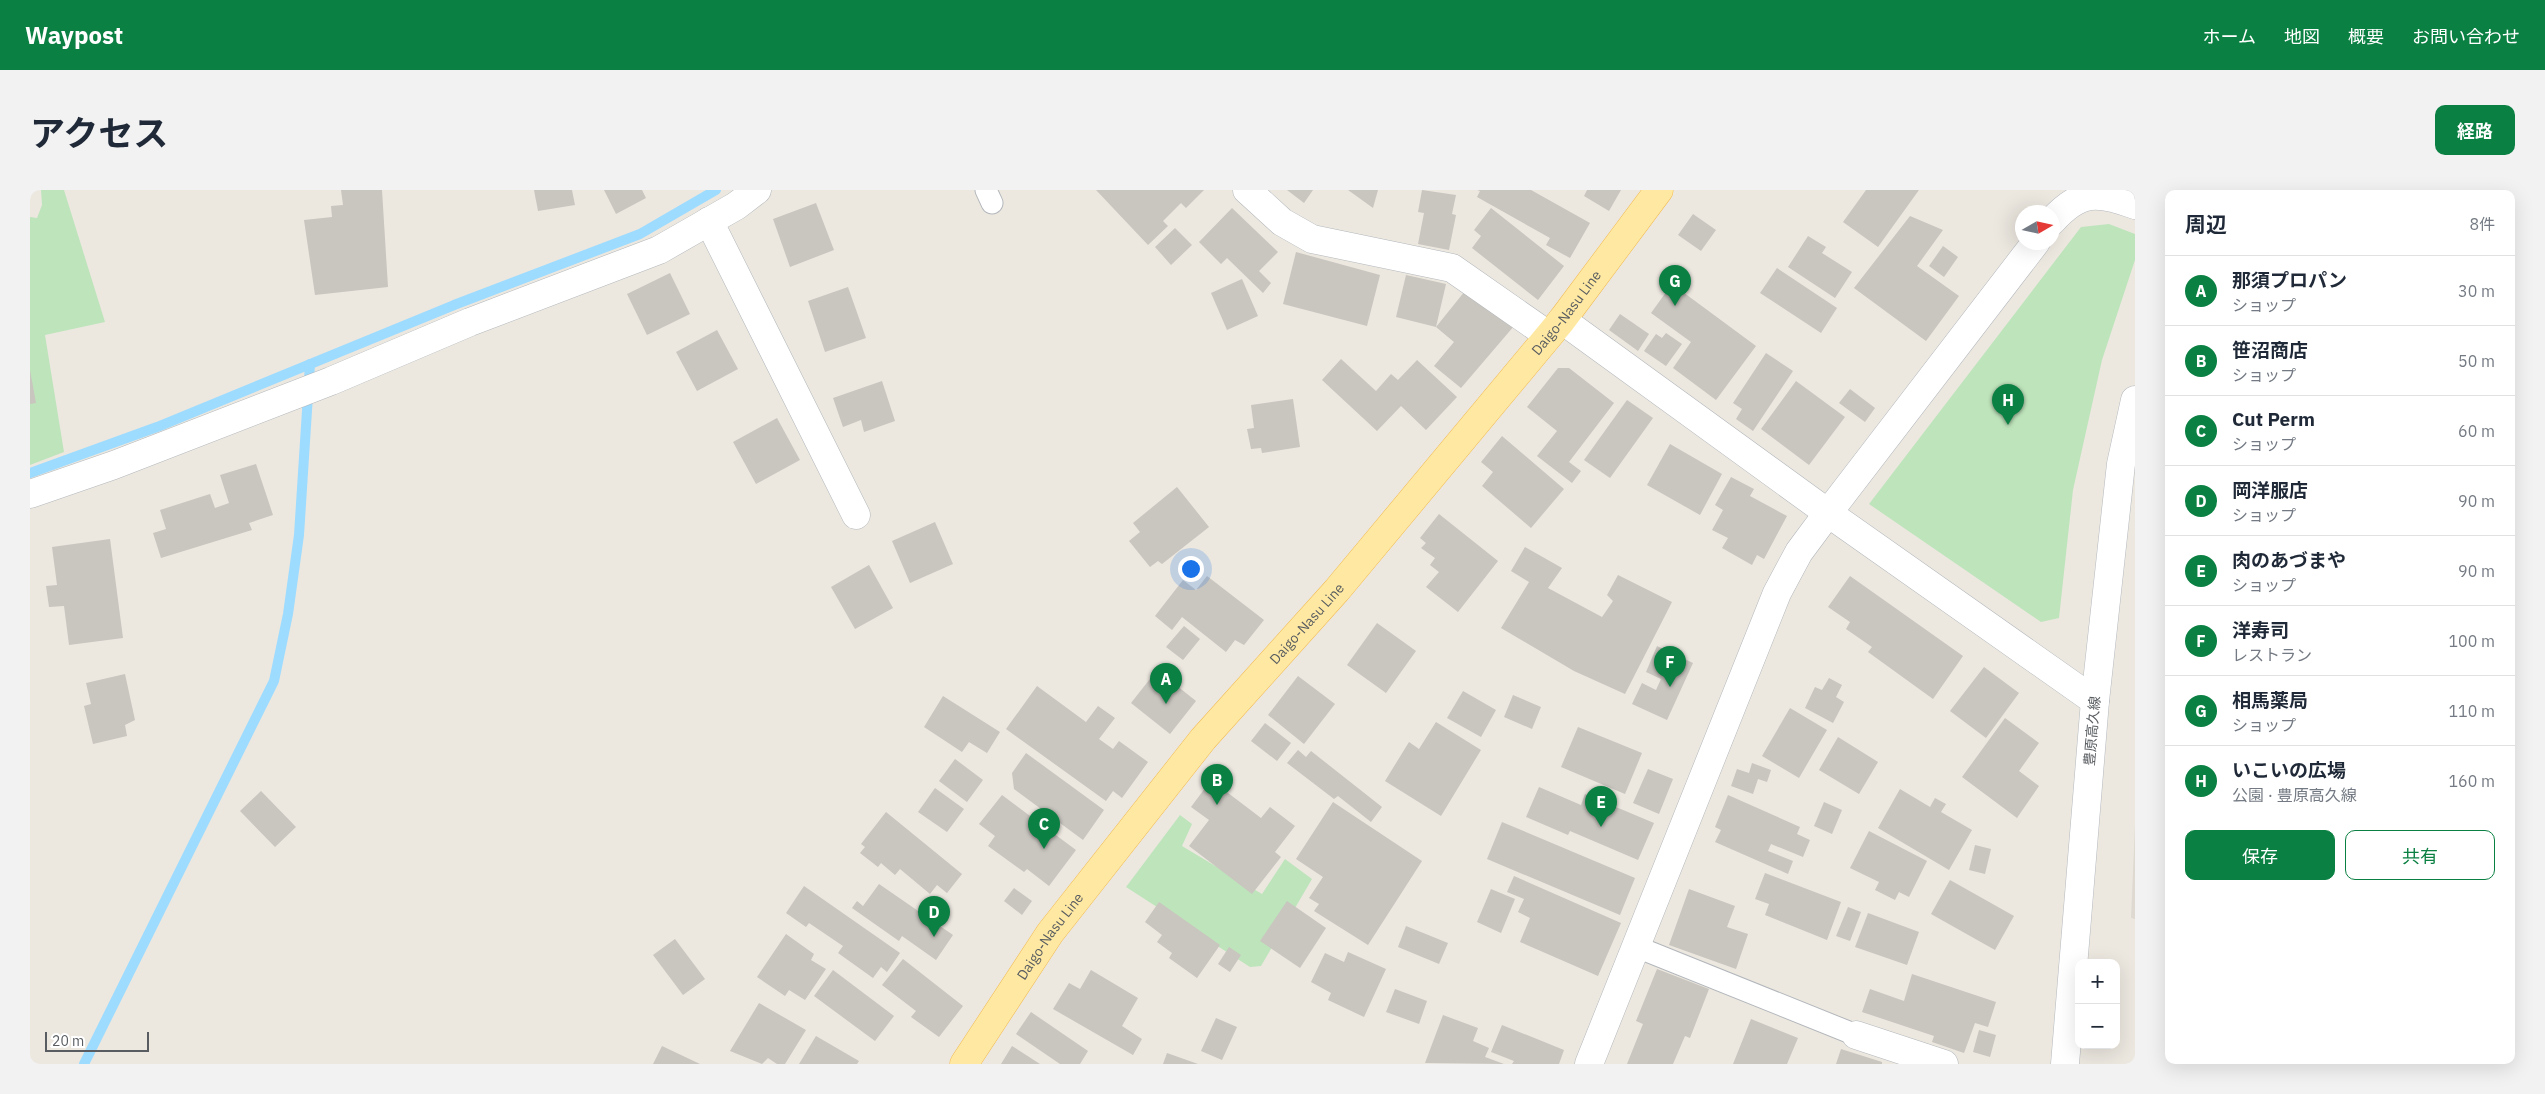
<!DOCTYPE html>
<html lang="ja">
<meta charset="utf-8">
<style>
:root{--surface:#fff;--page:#f2f2f3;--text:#1f2937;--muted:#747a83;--line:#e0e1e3;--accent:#0b8043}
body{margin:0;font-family:"IBM Plex Sans","Noto Sans JP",sans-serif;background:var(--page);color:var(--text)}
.controls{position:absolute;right:15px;bottom:15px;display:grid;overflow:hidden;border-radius:10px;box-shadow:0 5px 20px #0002}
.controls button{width:45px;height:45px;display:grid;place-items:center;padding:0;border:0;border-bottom:1px solid var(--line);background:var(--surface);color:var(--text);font:25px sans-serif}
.compass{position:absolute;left:1985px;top:15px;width:45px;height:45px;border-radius:50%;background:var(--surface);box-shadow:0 5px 20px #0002;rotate:81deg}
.scale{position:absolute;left:15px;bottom:12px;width:104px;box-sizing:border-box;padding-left:5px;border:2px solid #595d61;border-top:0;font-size:14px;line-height:18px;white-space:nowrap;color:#595d61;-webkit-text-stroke:4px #fff;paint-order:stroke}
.you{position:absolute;left:1160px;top:378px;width:18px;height:18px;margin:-12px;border:4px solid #fff;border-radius:50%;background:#1a73e8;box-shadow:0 0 0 8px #1a73e833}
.badge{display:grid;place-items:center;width:32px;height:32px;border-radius:50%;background:var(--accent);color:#fff;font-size:16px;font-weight:700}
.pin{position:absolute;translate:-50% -41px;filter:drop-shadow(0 1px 2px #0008)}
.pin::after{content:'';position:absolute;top:26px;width:18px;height:15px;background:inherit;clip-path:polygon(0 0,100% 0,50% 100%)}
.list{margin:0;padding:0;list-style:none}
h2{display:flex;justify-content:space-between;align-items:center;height:65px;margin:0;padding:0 20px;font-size:21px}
h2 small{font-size:16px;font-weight:400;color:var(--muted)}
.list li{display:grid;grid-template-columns:32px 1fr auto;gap:15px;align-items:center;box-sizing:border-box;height:70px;padding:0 20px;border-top:1px solid var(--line)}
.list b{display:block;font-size:19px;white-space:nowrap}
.list p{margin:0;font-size:16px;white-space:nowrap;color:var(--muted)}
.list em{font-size:16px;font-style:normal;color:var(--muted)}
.actions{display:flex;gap:10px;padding:15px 20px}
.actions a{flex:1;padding:11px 0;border:1px solid var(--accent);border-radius:10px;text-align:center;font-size:18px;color:var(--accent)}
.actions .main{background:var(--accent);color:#fff}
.map{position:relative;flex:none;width:2105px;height:874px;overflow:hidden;border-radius:10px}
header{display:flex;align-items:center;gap:30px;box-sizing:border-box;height:70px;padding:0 25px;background:var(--accent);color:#fff}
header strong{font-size:24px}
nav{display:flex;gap:28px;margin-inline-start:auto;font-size:18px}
.intro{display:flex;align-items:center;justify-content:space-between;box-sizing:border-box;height:120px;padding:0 30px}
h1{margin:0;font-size:35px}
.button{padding:12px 22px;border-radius:10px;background:var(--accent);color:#fff;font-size:18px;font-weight:700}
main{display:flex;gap:30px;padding:0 30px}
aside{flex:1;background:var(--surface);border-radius:10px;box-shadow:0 5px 20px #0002}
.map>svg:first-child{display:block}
</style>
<header>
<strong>Waypost</strong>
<nav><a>ホーム</a><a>地図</a><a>概要</a><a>お問い合わせ</a></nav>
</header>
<div class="intro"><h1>アクセス</h1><a class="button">経路</a></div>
<main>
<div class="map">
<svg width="2105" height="874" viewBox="0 0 2105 874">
<rect width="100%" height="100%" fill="#ece8e0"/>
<polygon fill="#dedad1" points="2105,635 2105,729 2101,728"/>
<g fill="#bee4bb">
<polygon points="11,0 34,0 75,132 15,145 34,262 0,275 0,27 7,28 12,15"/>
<polygon points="2079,34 2105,44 2105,70 2072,170 2043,300 2029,428 2011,432 1839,314 2051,37"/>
<polygon points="1150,625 1162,634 1152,656 1232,704 1255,669 1282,689 1231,776 1220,777 1096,697"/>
</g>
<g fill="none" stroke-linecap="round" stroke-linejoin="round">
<g stroke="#9ddbff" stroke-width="10">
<polyline points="0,283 127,237 424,115 610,44 686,0"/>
<polyline points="54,874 244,491 258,424 269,345 280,174"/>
</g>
</g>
<g fill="#c9c5bf">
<polygon points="311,0 352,0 358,97 285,105 274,30 302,27 301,16 313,15"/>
<polygon points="504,0 542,0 545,15 508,21"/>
<polygon points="574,0 612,0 616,8 586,24"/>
<polygon points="1066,0 1174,0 1156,18 1151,13 1133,31 1138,36 1118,55"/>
<polygon points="1257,0 1283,0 1274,13"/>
<polygon points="1318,0 1348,0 1343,18"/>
<polygon points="1392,0 1426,5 1422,24 1426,25 1419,60 1388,54 1394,23 1388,22"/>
<polygon points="1447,0 1501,0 1560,33 1540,68 1516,55 1520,48 1447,7 1450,1"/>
<polygon points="1557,0 1591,0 1579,21 1554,6"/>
<polygon points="1836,0 1889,0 1848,57 1813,32"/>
<polygon points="786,13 804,60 760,77 743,29"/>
<polygon points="1202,18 1248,62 1229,81 1241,93 1233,103 1197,68 1191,74 1169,52"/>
<polygon points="1461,18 1534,76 1508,110 1442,58 1451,46 1444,40"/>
<polygon points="1663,24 1686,40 1671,61 1648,45"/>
<polygon points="1880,26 1913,40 1887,76 1929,106 1896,151 1824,98"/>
<polygon points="1145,38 1162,55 1141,75 1125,57"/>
<polygon points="1778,46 1796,57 1792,63 1822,82 1805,108 1758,77"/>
<polygon points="1913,56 1928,67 1914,87 1899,76"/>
<polygon points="1266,62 1350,85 1337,136 1253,114"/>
<polygon points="1747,78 1807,118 1791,143 1730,103"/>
<polygon points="640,83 660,124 617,145 597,104"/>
<polygon points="1376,85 1416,94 1406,137 1366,127"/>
<polygon points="1212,89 1228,126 1197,140 1181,103"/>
<polygon points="1642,94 1726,156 1686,210 1643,178 1661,152 1621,123"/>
<polygon points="818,97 836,148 795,162 778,111"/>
<polygon points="1435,101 1484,136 1431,198 1404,176 1424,152 1406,137"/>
<polygon points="1590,124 1619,144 1608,161 1579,140"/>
<polygon points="687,140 708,179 667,201 646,162"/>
<polygon points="1636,143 1652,154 1636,176 1614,161 1626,144 1632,148"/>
<polygon points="1736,163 1763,181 1723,241 1706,229 1712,219 1703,213"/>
<polygon points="1311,169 1346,201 1361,184 1368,190 1387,170 1427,207 1396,240 1371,216 1347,241 1292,190"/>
<polygon points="1528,178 1539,178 1584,213 1539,272 1551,281 1542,293 1507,266 1527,241 1497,217"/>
<polygon points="0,180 6,213 0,214"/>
<polygon points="852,191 865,231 834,242 831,230 813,237 803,208"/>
<polygon points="1766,191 1815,227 1779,275 1731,239"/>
<polygon points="1820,199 1845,218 1835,232 1809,213"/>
<polygon points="1263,209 1270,257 1232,263 1231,258 1221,259 1217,239 1224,238 1221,215"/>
<polygon points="1597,210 1623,228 1580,288 1554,270"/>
<polygon points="747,228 770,270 726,294 703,252"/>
<polygon points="1472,246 1534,299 1501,338 1452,296 1463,282 1451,272"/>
<polygon points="1640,254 1692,284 1670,325 1617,295"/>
<polygon points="226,274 243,325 219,333 222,340 131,368 123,343 136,339 130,320 180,304 185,318 199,313 190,285"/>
<polygon points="1701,287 1724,299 1720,306 1757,326 1734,369 1727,365 1722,375 1692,358 1698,348 1682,340 1693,320 1685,315"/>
<polygon points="1147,297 1179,337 1132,374 1128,371 1120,377 1099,351 1110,342 1103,333"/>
<polygon points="1409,324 1468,371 1428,422 1396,397 1409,382 1400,375 1405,368 1391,358 1396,353 1390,348"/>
<polygon points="905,332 923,374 880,393 862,351"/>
<polygon points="80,349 93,448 39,455 34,416 19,417 16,396 27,395 22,357"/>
<polygon points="1495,357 1532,378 1518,398 1572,427 1583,411 1577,405 1588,385 1642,412 1595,504 1544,481 1471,438 1499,392 1481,381"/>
<polygon points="839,375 863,418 825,439 801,397"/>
<polygon points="1177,386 1234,430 1214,455 1205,450 1196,462 1152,427 1142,440 1125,426 1153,390 1166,400"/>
<polygon points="1820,386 1933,466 1903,509 1838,462 1842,457 1816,439 1820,432 1798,417"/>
<polygon points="1347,433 1386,461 1356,503 1317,475"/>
<polygon points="1154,436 1170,449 1153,470 1136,457"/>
<polygon points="1627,456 1663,473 1637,530 1602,514 1612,493 1626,500 1631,489 1616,482"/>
<polygon points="1954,477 1989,503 1956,548 1920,521"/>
<polygon points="1127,480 1166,511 1140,544 1101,513"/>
<polygon points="95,484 105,530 95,535 97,546 63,554 54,516 61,514 56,493"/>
<polygon points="1268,486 1305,514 1274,554 1238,525"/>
<polygon points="1799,488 1812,495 1806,507 1814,512 1803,533 1775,518 1785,497 1792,500"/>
<polygon points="1007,496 1056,532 1068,516 1085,528 1069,549 1083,559 1089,551 1118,572 1092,608 1083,601 1076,611 976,539"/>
<polygon points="1433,501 1466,520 1451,547 1417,528"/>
<polygon points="1483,505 1511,517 1502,539 1474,527"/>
<polygon points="913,506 970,542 957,563 939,552 932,562 894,537"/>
<polygon points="1760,518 1797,540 1769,588 1732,566"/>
<polygon points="1975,528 2009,553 1989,581 2009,596 1987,628 1932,587"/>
<polygon points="1406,532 1451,560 1411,626 1355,591 1379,552 1389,559"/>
<polygon points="1235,533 1261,553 1247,571 1221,551"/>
<polygon points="1548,537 1612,563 1595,604 1531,577"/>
<polygon points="1808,547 1848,572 1829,604 1789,580"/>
<polygon points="1268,560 1276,567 1281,561 1352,617 1341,632 1308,606 1304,609 1257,573"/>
<polygon points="996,563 1074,620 1053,650 984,599 982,583"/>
<polygon points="925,569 953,590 937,612 909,591"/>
<polygon points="1722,573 1741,580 1737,592 1728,589 1723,604 1701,596 1707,579 1719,583"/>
<polygon points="1618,579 1643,589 1629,624 1603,613"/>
<polygon points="1181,590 1231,628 1240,617 1265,636 1245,662 1251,667 1222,704 1159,656 1179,630 1161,617"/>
<polygon points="1509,597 1551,615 1555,604 1624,633 1608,670 1540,641 1538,645 1496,627"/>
<polygon points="905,598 934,619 917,642 888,622"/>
<polygon points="1870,599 1900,617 1905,608 1916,614 1911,622 1942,640 1919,680 1848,638"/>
<polygon points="231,601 266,637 245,657 210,621"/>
<polygon points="972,605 1046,660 1019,696 997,679 994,682 958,656 965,646 949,634"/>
<polygon points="1698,605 1770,637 1767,644 1780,650 1773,667 1741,654 1738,661 1763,671 1758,684 1685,652 1691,640 1685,637"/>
<polygon points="1303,612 1392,671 1338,755 1284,721 1289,714 1279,708 1293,687 1266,669"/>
<polygon points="1794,612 1812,620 1802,644 1784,636"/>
<polygon points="856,622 932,684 917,703 907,695 900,704 870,679 865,685 851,673 848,677 830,663 835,657 831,654"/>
<polygon points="1472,632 1605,688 1590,725 1457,669"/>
<polygon points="1839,641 1897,671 1879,707 1869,702 1865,710 1845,700 1849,692 1820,678"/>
<polygon points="1945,655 1961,659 1955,684 1939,680"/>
<polygon points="1735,683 1811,712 1797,750 1735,725 1739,714 1725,709"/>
<polygon points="1484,686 1591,733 1568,786 1490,752 1500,728 1488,722 1494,709 1477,702"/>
<polygon points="1920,690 1984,726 1965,760 1901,724"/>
<polygon points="849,694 923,745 906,770 872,746 869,751 822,718 827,711 833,716"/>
<polygon points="774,696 870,763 857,782 851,777 843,788 808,763 813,756 779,733 776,737 756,723"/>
<polygon points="984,698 1002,711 992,725 974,711"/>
<polygon points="1461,699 1485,709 1471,743 1447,732"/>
<polygon points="1659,699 1705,716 1697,737 1718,744 1706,779 1639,755"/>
<polygon points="1257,711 1296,738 1270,778 1230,751"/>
<polygon points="1129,712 1190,755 1167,788 1139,768 1142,763 1127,752 1132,745 1115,732"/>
<polygon points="1818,717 1831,722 1820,751 1806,746"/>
<polygon points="1838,723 1889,742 1877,775 1825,757"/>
<polygon points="1376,736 1418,753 1409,774 1368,757"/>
<polygon points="756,744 784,764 781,770 796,779 775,810 759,800 755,806 727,787"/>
<polygon points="645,749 675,789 653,805 623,765"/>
<polygon points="1199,757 1211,765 1200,782 1188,774"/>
<polygon points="1318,762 1356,779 1334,827 1298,810 1301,803 1281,792 1295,763 1314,772"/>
<polygon points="873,769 933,816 909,847 881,827 886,821 852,795"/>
<polygon points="1627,779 1679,799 1660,848 1655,846 1643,874 1597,874 1613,834 1606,831"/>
<polygon points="803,780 864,826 845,851 784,806"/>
<polygon points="1061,780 1108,808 1092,836 1112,849 1103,865 1023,819 1039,793 1050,799"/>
<polygon points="1882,784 1966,812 1958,837 1945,833 1934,863 1902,852 1904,846 1832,822 1840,799 1874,811"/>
<polygon points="1365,799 1397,811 1389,834 1356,822"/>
<polygon points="729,813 776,840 755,874 747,874 738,868 732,874 700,861"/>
<polygon points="1001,822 1058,861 1050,874 1030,874 986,844"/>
<polygon points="1413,825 1448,838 1443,851 1459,858 1455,867 1474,874 1395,873"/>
<polygon points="1186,828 1207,837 1192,870 1171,861"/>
<polygon points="1721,829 1768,848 1757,874 1703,874"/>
<polygon points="1472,835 1534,860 1529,874 1482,874 1484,871 1461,862"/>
<polygon points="1949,840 1966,845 1960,867 1943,862"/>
<polygon points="786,846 829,871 827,874 769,874"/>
<polygon points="632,856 670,874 623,874"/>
<polygon points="982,856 1010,874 971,874"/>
<polygon points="1811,859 1852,872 1852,874 1806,874"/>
<polygon points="1137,863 1168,874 1133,874"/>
</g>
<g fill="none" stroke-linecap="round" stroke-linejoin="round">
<g stroke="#b3b7bb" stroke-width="23">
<g id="lane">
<polyline points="956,0 962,13"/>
<polyline points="1607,757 1826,845"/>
</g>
</g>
<g stroke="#b3b7bb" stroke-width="29">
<g id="street">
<polyline points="1217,0 1252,32 1282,49 1422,78 1518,145"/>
<polyline points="679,31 826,325"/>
<polyline points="1532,130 1798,323 2065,511"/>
<polyline points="0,304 84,275 301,191 440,132 629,60 706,16 727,0"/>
<polyline points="1826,845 1914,874"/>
<polyline points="1559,874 1747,403 1769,362 1798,323"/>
</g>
</g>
<g stroke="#b4b8bd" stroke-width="29">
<g id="secondary">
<path d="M 2022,31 C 2050,0 2067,1 2105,15"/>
<polyline points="1798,323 2006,52"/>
<polyline points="2035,874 2065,511 2091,274 2105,210"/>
</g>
</g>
<g stroke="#f2ba53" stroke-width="29">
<g id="primary">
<path id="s1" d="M 934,874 L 1020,743 L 1173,549 L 1307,400 L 1532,130 L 1629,0"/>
</g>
</g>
<use href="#lane" stroke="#fff" stroke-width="21"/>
<use href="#street" stroke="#fff" stroke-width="28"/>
<use href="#secondary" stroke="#fff" stroke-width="28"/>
<use href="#primary" stroke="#ffe9a2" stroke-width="28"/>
</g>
<g text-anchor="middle" stroke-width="4" stroke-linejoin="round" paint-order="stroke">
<g font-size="14" fill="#595d61" stroke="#fff">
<text dy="5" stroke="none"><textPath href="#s1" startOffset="964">Daigo-Nasu Line</textPath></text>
<text dy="5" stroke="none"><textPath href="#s1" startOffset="559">Daigo-Nasu Line</textPath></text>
<text transform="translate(2062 541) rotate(-85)" y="5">豊原高久線</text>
<text dy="5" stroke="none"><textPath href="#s1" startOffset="154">Daigo-Nasu Line</textPath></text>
</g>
</g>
</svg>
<div class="controls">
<button>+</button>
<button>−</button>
</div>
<svg class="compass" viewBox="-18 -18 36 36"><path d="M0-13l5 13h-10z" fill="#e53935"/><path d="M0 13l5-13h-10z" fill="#747a83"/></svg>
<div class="scale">20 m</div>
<div class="you"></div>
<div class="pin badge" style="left:1136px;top:514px">A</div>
<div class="pin badge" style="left:1187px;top:615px">B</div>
<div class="pin badge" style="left:1014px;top:659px">C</div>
<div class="pin badge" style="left:904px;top:747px">D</div>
<div class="pin badge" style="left:1571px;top:637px">E</div>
<div class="pin badge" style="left:1640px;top:497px">F</div>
<div class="pin badge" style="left:1645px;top:116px">G</div>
<div class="pin badge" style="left:1978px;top:235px">H</div>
</div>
<aside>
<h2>周辺<small>8件</small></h2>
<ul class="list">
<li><span class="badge">A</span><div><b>那須プロパン</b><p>ショップ</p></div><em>30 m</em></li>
<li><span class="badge">B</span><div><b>笹沼商店</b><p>ショップ</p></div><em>50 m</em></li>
<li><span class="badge">C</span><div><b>Cut Perm</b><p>ショップ</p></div><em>60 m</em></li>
<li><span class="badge">D</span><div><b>岡洋服店</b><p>ショップ</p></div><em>90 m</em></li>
<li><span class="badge">E</span><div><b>肉のあづまや</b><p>ショップ</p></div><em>90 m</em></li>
<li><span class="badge">F</span><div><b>洋寿司</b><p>レストラン</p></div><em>100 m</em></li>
<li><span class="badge">G</span><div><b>相馬薬局</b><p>ショップ</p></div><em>110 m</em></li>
<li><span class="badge">H</span><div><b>いこいの広場</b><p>公園 · 豊原高久線</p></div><em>160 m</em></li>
</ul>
<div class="actions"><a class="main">保存</a><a>共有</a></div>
</aside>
</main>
